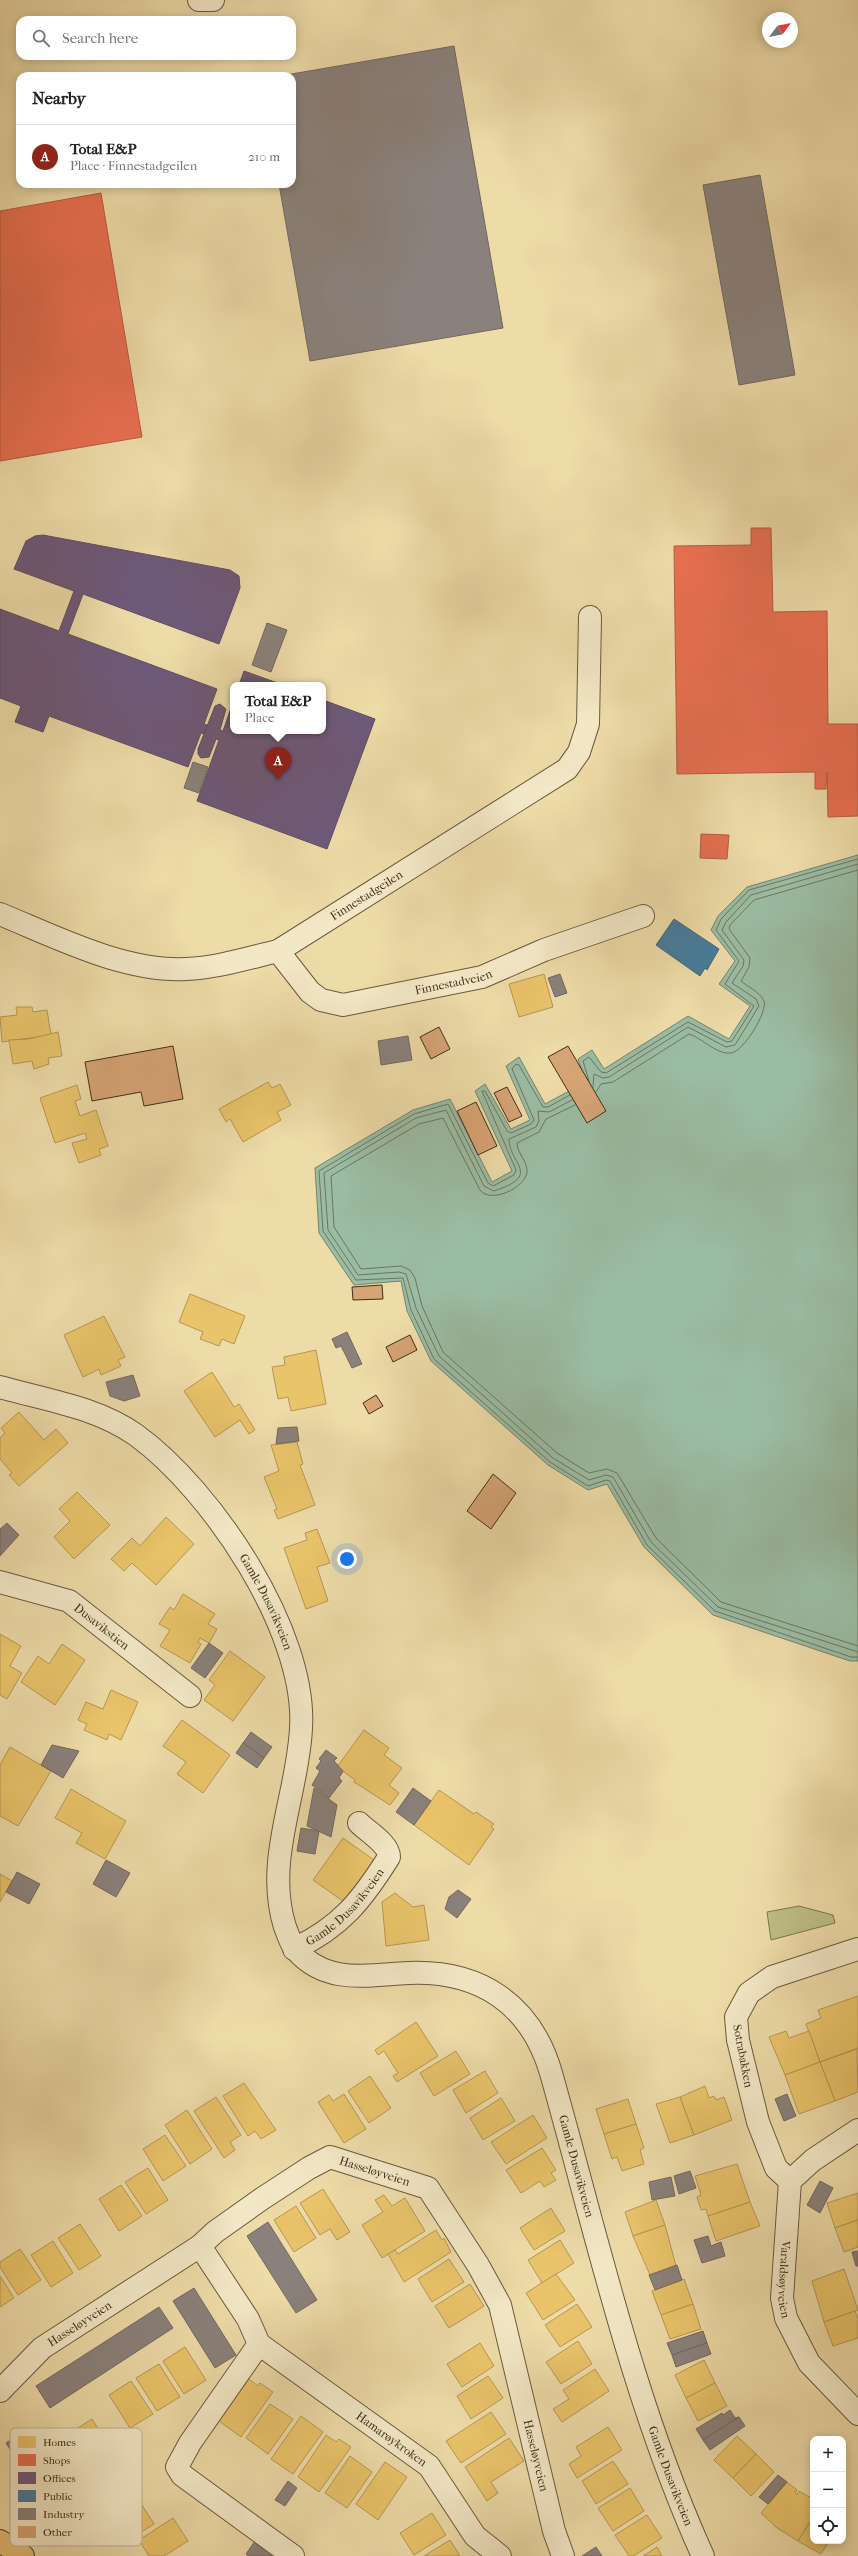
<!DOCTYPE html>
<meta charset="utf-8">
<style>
:root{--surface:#fff;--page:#f2f2f2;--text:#202124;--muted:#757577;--line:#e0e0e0;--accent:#8f2418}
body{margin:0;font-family:"IM FELL French Canon",serif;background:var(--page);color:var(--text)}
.controls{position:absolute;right:12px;bottom:12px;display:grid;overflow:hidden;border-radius:8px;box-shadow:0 2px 10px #0003}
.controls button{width:36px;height:36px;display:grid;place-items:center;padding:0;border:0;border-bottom:1px solid var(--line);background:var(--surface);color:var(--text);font:20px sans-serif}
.compass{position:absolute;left:762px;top:12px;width:36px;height:36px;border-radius:50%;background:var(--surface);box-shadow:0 2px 10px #0003;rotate:58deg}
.you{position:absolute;left:347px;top:1559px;width:14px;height:14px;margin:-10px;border:3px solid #fff;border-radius:50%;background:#1a73e8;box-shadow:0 0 0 6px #1a73e833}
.badge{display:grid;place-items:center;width:26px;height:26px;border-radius:50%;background:var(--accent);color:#fff;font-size:13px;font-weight:700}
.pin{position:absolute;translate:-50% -33px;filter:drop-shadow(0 1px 2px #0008)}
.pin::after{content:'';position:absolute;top:21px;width:14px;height:12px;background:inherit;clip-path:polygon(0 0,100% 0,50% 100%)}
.popup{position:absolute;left:230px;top:682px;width:96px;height:52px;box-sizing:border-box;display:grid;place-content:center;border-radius:8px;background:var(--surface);filter:drop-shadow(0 1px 3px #0005);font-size:13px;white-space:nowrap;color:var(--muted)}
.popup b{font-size:15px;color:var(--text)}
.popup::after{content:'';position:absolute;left:50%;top:100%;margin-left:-8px;border:8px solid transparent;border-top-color:var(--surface)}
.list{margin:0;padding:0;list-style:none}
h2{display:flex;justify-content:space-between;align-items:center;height:52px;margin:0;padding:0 16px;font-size:17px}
h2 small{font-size:13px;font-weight:400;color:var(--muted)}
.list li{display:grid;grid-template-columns:26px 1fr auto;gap:12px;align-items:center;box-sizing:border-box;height:64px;padding:0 16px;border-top:1px solid var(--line)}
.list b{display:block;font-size:15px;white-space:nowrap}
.list p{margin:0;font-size:13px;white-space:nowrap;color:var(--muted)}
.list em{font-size:13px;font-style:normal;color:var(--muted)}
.icon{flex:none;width:22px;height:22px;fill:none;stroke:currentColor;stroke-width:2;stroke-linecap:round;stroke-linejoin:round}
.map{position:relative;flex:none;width:858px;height:2556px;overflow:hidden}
.search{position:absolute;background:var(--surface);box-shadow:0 2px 10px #0003;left:16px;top:16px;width:280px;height:44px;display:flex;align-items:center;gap:10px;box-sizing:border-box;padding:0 14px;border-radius:12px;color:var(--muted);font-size:15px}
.panel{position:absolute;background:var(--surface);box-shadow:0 2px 10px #0003;left:16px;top:72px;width:280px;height:116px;border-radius:12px}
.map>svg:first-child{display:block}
</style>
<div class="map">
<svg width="858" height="2556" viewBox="0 0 858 2556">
<rect width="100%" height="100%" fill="#eddba8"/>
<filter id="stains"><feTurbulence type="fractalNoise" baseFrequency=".005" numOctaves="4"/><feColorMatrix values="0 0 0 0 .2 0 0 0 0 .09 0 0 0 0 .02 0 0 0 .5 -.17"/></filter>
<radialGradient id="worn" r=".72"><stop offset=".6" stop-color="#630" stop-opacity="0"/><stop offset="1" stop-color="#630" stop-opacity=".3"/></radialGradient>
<polygon fill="#bebe84" stroke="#7f7650" points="799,1906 833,1915 835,1923 771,1940 767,1912"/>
<polygon fill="#9abca3" stroke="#76836d" points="858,855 858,1661 850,1661 713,1615 644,1547 607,1484 588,1490 548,1465 431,1361 407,1311 401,1281 354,1285 319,1233 315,1168 413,1110 450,1099 492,1182 512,1171 475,1091 485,1084 511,1129 530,1120 506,1066 519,1057 545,1104 586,1082 578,1059 592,1050 604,1069 688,1016 729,1039 750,1006 719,984 735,961 711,930 718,916 747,887"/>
<g fill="#e9c46a" stroke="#b69752">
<polygon points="544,974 553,1007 519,1017 509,984"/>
<polygon points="16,1007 32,1007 33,1012 47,1010 51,1035 2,1042 0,1017 17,1015"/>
<polygon points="58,1032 62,1056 48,1058 49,1064 34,1069 32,1061 13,1064 9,1040 29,1039"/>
<polygon points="268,1082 272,1088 280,1084 291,1105 277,1112 281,1120 243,1142 230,1119 226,1122 219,1109"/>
<polygon points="77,1085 81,1099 75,1101 80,1116 96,1110 108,1146 99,1149 101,1155 79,1163 72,1143 87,1139 85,1133 55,1143 40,1098"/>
<polygon points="190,1294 245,1316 234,1344 222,1339 219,1346 200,1339 203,1332 179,1322"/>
<polygon points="104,1316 125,1357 118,1360 121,1366 101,1375 99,1369 83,1377 64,1335"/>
<polygon points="316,1350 326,1404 291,1411 288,1397 278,1399 272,1367 285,1365 284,1357"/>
<polygon points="212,1372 234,1407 239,1404 255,1430 249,1434 240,1420 215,1437 184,1391"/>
<polygon points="19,1412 44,1440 56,1429 68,1443 19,1486 9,1475 12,1473 0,1459 0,1438 5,1433 1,1428"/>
<polygon points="297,1442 303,1464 300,1465 315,1505 278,1519 274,1510 277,1509 264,1477 279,1471 271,1445"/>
<polygon points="77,1492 110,1525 74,1559 54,1537 70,1521 59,1509"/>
<polygon points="166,1517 194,1544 156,1585 132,1563 124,1571 111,1559 132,1538 140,1546"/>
<polygon points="317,1529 330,1563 317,1567 328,1601 306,1609 284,1548 307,1540 305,1533"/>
<polygon points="183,1594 215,1614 208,1624 217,1629 209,1643 200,1638 198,1642 201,1644 190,1663 160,1646 170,1630 159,1624 170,1607 174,1610"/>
<polygon points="0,1634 21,1646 10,1666 22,1673 7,1699 0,1695"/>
<polygon points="62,1644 85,1660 55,1705 21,1682 38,1656 49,1664"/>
<polygon points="230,1651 265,1677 233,1721 204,1700 215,1685 209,1680"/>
<polygon points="111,1690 138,1702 121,1740 109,1734 107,1740 84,1730 87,1724 78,1720 86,1702 103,1709"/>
<polygon points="182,1720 230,1755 203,1793 177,1774 186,1762 163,1746"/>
<polygon points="364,1730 389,1748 384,1755 402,1768 389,1785 399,1793 390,1805 354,1782 355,1780 337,1767"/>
<polygon points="10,1747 51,1771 18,1826 0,1816 0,1765"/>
<polygon points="71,1789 126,1821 105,1859 76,1843 82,1833 55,1818"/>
<polygon points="439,1790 474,1814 476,1812 494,1824 491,1827 494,1829 469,1865 414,1825"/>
<polygon points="343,1838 374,1860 363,1876 366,1878 347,1904 313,1880"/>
<polygon points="0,1874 12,1881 0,1902"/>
<polygon points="395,1893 413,1907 424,1905 429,1940 386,1946 382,1902"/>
<polygon points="858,1996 858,2048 820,2062 806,2024 821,2018 818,2010"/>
<polygon points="416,2022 438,2056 397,2082 393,2076 398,2073 384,2051 378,2055 375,2050"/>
<polygon points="786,2031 789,2038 809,2031 820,2062 785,2075 769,2037"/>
<polygon points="857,2049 858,2092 835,2101 820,2062"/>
<polygon points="456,2051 470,2074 434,2096 420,2073"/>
<polygon points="820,2062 835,2101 799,2114 785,2075"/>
<polygon points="485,2071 498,2093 466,2113 453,2090"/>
<polygon points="370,2076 391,2108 369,2123 348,2091"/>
<polygon points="244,2083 276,2130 261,2139 255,2131 248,2136 223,2096"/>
<polygon points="705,2086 709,2098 714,2096 716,2100 724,2097 732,2120 694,2135 680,2097"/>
<polygon points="344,2094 366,2129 344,2143 318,2102 329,2095 333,2101"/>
<polygon points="216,2097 241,2135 230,2142 235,2150 224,2158 194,2111"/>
<polygon points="680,2097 694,2135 670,2143 656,2104"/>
<polygon points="501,2098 515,2121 483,2140 470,2118"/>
<polygon points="628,2099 636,2124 604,2134 596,2109"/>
<polygon points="187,2110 212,2149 190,2164 165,2125"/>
<polygon points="533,2115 547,2138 506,2164 491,2142"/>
<polygon points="636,2124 644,2148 640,2150 644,2164 622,2171 617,2157 612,2159 604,2134"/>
<polygon points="165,2135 186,2166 163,2181 143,2149"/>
<polygon points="542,2148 556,2170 551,2173 556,2180 544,2187 540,2181 521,2193 506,2170"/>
<polygon points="737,2164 750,2202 708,2216 706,2209 701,2210 697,2197 701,2195 695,2176"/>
<polygon points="148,2168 168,2200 146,2214 125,2182"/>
<polygon points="121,2185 142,2216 119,2231 99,2199"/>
<polygon points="323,2189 350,2232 337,2240 330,2229 320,2235 300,2203"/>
<polygon points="858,2193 858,2220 835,2228 827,2203"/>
<polygon points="384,2195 392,2206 405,2198 425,2231 382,2258 362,2225 383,2212 375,2200"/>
<polygon points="656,2200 665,2225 633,2236 625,2212"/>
<polygon points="750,2202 760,2226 716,2241 708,2216"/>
<polygon points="296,2206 316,2238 294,2252 274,2220"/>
<polygon points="551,2208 565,2231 534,2250 520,2228"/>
<polygon points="858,2220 858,2247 844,2252 835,2228"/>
<polygon points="80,2224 101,2256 79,2270 58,2238"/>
<polygon points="665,2225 676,2266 650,2275 633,2236"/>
<polygon points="436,2230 442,2240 444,2238 451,2252 404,2282 388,2254 395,2250 398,2254"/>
<polygon points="560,2240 574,2263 542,2283 528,2260"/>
<polygon points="53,2241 73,2273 51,2287 31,2255"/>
<polygon points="20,2249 41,2280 18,2295 0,2267 0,2262"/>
<polygon points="449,2259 464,2282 432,2302 418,2279"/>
<polygon points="844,2269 858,2310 824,2322 812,2281"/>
<polygon points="556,2274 575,2300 543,2320 526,2293"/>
<polygon points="0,2276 14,2298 0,2307"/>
<polygon points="684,2279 693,2304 661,2315 652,2291"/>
<polygon points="470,2284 484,2306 449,2328 435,2306"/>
<polygon points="577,2304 592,2327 560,2347 545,2325"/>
<polygon points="693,2304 701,2329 670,2339 661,2315"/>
<polygon points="855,2311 858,2319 858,2338 833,2346 824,2322"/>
<polygon points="578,2341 592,2364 561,2384 546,2362"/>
<polygon points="480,2343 494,2366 462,2387 447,2364"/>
<polygon points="185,2347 206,2380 184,2394 163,2361"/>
<polygon points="704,2360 715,2383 686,2398 675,2375"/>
<polygon points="159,2364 180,2397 157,2411 136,2378"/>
<polygon points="595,2369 609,2391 562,2422 553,2409 569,2399 563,2390"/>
<polygon points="488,2376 503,2398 471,2419 457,2396"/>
<polygon points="249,2379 258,2386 260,2383 273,2392 241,2437 219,2421"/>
<polygon points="131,2381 153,2414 130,2428 109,2395"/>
<polygon points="715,2383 727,2406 698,2421 686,2398"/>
<polygon points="270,2404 293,2419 268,2454 246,2438"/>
<polygon points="491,2412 506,2434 461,2463 446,2441"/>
<polygon points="301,2416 323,2432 293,2474 271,2459"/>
<polygon points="92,2419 106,2441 73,2462 59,2440"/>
<polygon points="608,2427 622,2450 577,2478 569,2464 581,2456 576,2447"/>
<polygon points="326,2435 336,2442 339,2439 351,2447 319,2492 298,2477"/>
<polygon points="737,2436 756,2454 733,2478 714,2460"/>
<polygon points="509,2438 524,2461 491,2482 498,2493 487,2501 465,2467"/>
<polygon points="107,2446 122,2469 89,2489 75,2467"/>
<polygon points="756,2454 774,2472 751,2496 733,2478"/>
<polygon points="350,2456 372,2472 347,2508 325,2493"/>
<polygon points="613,2461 628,2484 596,2504 582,2481"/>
<polygon points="385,2462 407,2477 378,2520 356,2504"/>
<polygon points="126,2473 141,2495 107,2516 93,2494"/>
<polygon points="787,2482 797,2490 795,2493 797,2495 799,2491 809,2497 811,2494 813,2495 813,2517 798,2541 777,2528 761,2513"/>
<polygon points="630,2488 644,2511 613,2531 598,2508"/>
<polygon points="140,2502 154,2524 121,2545 113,2533 101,2540 95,2530"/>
<polygon points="432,2513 446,2535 414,2555 400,2533"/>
<polygon points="647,2515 662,2538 633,2556 629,2556 615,2535"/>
<polygon points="813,2517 813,2541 829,2541 821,2554 798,2541"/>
<polygon points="173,2518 188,2541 164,2556 149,2556 139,2540"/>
<polygon points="450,2540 460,2556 424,2556"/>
<polygon points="657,2547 662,2556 643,2556"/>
</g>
<g fill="#e76f51" stroke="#b55c41">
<polygon points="101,193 142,437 0,461 0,211"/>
<polygon points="751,528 771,528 773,612 827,611 828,724 858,724 858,816 828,817 827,772 826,789 815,789 815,772 677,774 674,546 751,545"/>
<polygon points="701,834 729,835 727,859 700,858"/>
</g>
<g fill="#6d597a" stroke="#604c5e">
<polygon points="43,535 230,570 239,576 240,588 219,644 83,594 68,634 217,689 204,724 207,725 204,734 201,733 188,767 49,716 43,732 15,722 21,706 0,698 0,609 59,631 74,591 14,569 26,541 35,536"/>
<polygon points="244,671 283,685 239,685"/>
<polygon points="323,700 375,719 327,849 197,801 219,740 216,739 209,757 201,758 198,754 198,749 215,706 220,704 226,709 220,730 223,731 233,702 233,731 323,731"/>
</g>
<polygon fill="#457b9d" stroke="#446476" points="674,919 719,949 707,970 705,968 700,976 656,945"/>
<g fill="#8a817c" stroke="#74685f">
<polygon points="454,46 503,328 310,361 279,184 292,184 292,76 280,76"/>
<polygon points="760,175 795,375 739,385 703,185"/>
<polygon points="267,623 287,630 271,672 252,665"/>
<polygon points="193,762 208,767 199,793 184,788"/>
<polygon points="560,974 567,993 555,997 548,978"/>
<polygon points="408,1036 412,1060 381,1065 378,1041"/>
<polygon points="347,1332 362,1364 352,1368 341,1346 336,1348 332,1339"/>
<polygon points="133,1375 140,1396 124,1401 110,1396 106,1382"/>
<polygon points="297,1427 299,1441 276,1444 278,1428"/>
<polygon points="7,1523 19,1535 0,1556 0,1529"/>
<polygon points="209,1643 223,1653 205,1678 191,1668"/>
<polygon points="251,1732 272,1747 264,1758 243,1743"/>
<polygon points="243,1743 264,1758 257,1768 236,1753"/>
<polygon points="52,1745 79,1751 63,1778 41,1765"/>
<polygon points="326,1750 337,1758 334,1761 343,1771 339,1778 342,1781 329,1798 312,1785 320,1771 316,1768 321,1761 319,1759"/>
<polygon points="314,1788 337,1805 331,1837 307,1826"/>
<polygon points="413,1788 431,1801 414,1825 396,1812"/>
<polygon points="301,1828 319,1831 315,1854 297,1851"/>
<polygon points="106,1860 130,1873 116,1897 93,1884"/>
<polygon points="17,1872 40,1884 29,1904 6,1892"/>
<polygon points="458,1890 471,1899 457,1918 445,1909 449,1897"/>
<polygon points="787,2094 796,2116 784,2121 775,2099"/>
<polygon points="690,2171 696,2188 679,2194 674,2176"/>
<polygon points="671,2177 675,2196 652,2200 649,2182"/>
<polygon points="820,2181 833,2188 820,2213 807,2205"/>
<polygon points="268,2222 317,2300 296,2313 247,2236"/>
<polygon points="708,2236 711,2246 721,2242 725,2256 702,2263 694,2240"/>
<polygon points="858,2251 858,2266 856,2266 852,2252"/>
<polygon points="677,2265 682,2280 655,2290 649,2275"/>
<polygon points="194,2288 236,2355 215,2368 173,2301"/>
<polygon points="159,2307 173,2328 50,2408 36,2386"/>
<polygon points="703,2331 707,2343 672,2355 667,2343"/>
<polygon points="707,2343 711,2354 676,2367 672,2355"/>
<polygon points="730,2410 735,2418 739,2417 703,2440 696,2429 722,2413 723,2415"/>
<polygon points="739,2417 745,2426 710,2450 703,2440"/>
<polygon points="28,2429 75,2505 54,2518 6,2443"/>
<polygon points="778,2475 787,2482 768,2504 759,2497"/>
<polygon points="288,2481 297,2488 285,2506 275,2500"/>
<polygon points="255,2541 278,2556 248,2556 246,2554"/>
<polygon points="596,2547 602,2556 582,2556"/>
</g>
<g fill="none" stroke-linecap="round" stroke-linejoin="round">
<g stroke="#6d755f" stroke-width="1">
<polyline points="589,1081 583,1061 589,1057 601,1072 606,1073 688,1022 727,1042 732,1041 754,1006 725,984 739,961 716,930 721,919 749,890 858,859"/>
<polyline points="593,1087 594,1074 603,1078 609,1077 688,1027 726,1047 735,1045 759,1006 756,999 732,983 743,966 744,960 722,930 726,922 751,895 858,864"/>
<path d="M 596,1092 L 601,1084 L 613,1082 L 689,1034 C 702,1038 717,1055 731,1053 C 743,1052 768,1012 764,1001 C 760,992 748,987 741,981 L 749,967 L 750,958 L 729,929 L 730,925 L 754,900 L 858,870"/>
<polyline points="570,1095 548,1107 543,1107 519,1065 516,1064 512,1069 534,1120 531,1124 511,1133 507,1131 485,1091 482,1091 516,1170 514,1175 493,1186 488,1183 448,1104 414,1114 319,1171 323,1231 356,1280 403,1278 411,1310 434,1359 550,1462 588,1486 606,1480 610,1481 647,1545 715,1611 851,1657 858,1657"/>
<path d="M 572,1100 L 549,1112 L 538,1111 L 539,1121 L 536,1127 L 509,1139 C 509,1164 543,1175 494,1191 L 484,1186 L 446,1110 L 416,1118 L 324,1173 L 328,1230 L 358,1275 L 399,1272 L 406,1274 L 416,1308 L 439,1356 L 553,1458 L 589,1480 L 606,1475 L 613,1477 L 651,1542 L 718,1607 L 858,1652"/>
<path d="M 575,1105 L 546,1119 L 539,1132 L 517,1143 C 517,1153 528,1162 527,1172 C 525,1188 491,1204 480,1190 L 443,1118 L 419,1124 L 331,1176 L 334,1227 L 361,1269 L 401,1266 L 410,1270 L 415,1278 L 422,1306 L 443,1352 L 557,1453 L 589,1473 L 607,1469 L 617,1473 L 656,1538 L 721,1602 L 858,1646"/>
</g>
</g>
<g fill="#d6a475" stroke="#402e1b">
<polygon points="439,1027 450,1049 431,1059 420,1037"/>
<polygon points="173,1046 183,1099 144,1106 141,1092 92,1101 85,1062"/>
<polygon points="568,1046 606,1111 587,1123 548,1057"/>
<polygon points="507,1087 522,1116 509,1122 494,1093"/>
<polygon points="476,1102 497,1146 478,1155 457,1111"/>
<polygon points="382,1285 383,1299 353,1300 352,1287"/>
<polygon points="410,1335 417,1350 393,1362 386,1347"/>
<polygon points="376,1395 383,1406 369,1414 363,1403"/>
<polygon points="493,1474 516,1493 491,1529 467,1511"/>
</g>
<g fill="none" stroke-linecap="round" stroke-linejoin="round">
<g stroke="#6b593e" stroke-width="24">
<g id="minor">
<polyline points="199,0 213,0"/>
<path id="s1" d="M 0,914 C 56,937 124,972 186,969 C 217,968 248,958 278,951 L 567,769 L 579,752 L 588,724 L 590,617"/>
<path id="s2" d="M 278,951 L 310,992 L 321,1000 L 343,1005 L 482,977 L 544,950 L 643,916"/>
<path id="s3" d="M 0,1387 C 46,1400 96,1407 136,1435 C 212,1490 307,1632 301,1728 C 298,1795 264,1860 285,1927 C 288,1934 291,1945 296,1950 C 327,1985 368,1975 408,1973 C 480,1970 531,2004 551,2073 C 597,2236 633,2402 703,2556"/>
<path id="s4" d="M 0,1582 L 69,1601 L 190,1696"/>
<path id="s5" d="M 294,1949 C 341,1927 362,1900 389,1857 C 389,1844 368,1832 359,1823"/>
<path id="s6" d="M 858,2130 L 813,2160 L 790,2181 L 782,2298 L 786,2318 L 809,2363 L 858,2414"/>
<polyline points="790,2181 776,2168 758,2122 738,2040 736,2017 749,1993 772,1977 858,1949"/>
<polyline points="200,2246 248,2319 259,2344 190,2443 177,2467 182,2475 293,2556"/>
<path id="s7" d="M 259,2344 L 429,2466 L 475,2536 L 500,2556"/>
<path id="s8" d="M 0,2391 L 42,2348 L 200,2246 L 215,2232 L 263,2198 L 309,2168 L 330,2157 L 428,2188 L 478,2265 L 500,2305 L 554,2531 L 563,2556"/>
</g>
</g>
<g stroke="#402e1b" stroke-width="24">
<polyline id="major" points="0,2541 23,2556"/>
</g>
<use href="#minor" stroke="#f3e8c6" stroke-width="22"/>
<use href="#major" stroke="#e6be74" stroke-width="22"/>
</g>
<g text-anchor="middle" stroke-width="4" stroke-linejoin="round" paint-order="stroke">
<g font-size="12" fill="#402e1b" stroke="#f3e8c6">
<text dy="4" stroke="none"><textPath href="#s1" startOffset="394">Finnestadgeilen</textPath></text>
<text dy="4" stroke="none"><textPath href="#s2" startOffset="201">Finnestadveien</textPath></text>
<text dy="4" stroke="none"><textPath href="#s3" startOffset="359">Gamle Dusavikveien</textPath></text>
<text dy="4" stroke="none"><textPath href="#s4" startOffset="113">Dusavikstien</textPath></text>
<text dy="4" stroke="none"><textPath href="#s5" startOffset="67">Gamle Dusavikveien</textPath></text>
<text transform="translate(743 2056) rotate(79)" y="4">Sotrabakken</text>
<text dy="4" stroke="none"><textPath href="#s3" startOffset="1125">Gamle Dusavikveien</textPath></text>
<text dy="4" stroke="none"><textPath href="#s8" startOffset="453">Hasseløyveien</textPath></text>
<text dy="4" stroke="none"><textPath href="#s6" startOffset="184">Varaldsøyveien</textPath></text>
<text dy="4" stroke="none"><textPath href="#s8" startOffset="105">Hasseløyveien</textPath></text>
<text dy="4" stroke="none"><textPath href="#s7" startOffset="163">Hamarøykroken</textPath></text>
<text dy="4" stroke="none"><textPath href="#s8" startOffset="801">Hasseløyveien</textPath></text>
<text dy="4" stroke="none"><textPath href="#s3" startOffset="1449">Gamle Dusavikveien</textPath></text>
</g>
</g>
<rect x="10" y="2428" width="132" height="118" rx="6" fill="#f3e8c6" stroke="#bdb093" stroke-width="1"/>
<rect x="18" y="2436" width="18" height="12" fill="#e9c46a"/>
<rect x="18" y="2454" width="18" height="12" fill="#e76f51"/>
<rect x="18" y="2472" width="18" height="12" fill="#6d597a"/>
<rect x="18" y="2490" width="18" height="12" fill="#457b9d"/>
<rect x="18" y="2508" width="18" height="12" fill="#8a817c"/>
<rect x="18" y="2526" width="18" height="12" fill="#d6a475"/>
<g font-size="11" fill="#402e1b">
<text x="43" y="2446">Homes</text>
<text x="43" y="2464">Shops</text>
<text x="43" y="2482">Offices</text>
<text x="43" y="2500">Public</text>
<text x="43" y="2518">Industry</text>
<text x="43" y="2536">Other</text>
</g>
<rect width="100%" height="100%" filter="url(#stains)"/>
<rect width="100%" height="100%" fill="url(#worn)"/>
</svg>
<div class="controls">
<button>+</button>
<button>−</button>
<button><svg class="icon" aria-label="locate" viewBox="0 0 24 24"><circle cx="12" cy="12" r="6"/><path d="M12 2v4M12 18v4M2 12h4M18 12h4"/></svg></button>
</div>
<svg class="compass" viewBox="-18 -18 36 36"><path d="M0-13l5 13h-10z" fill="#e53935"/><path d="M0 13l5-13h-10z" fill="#757577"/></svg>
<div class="you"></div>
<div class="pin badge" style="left:278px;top:780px">A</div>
<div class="popup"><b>Total E&amp;P</b>Place</div>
<div class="search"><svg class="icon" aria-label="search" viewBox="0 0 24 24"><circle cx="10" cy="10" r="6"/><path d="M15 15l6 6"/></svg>Search here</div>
<section class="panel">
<h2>Nearby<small></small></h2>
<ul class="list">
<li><span class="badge">A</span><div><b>Total E&amp;P</b><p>Place · Finnestadgeilen</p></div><em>210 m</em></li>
</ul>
</section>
</div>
